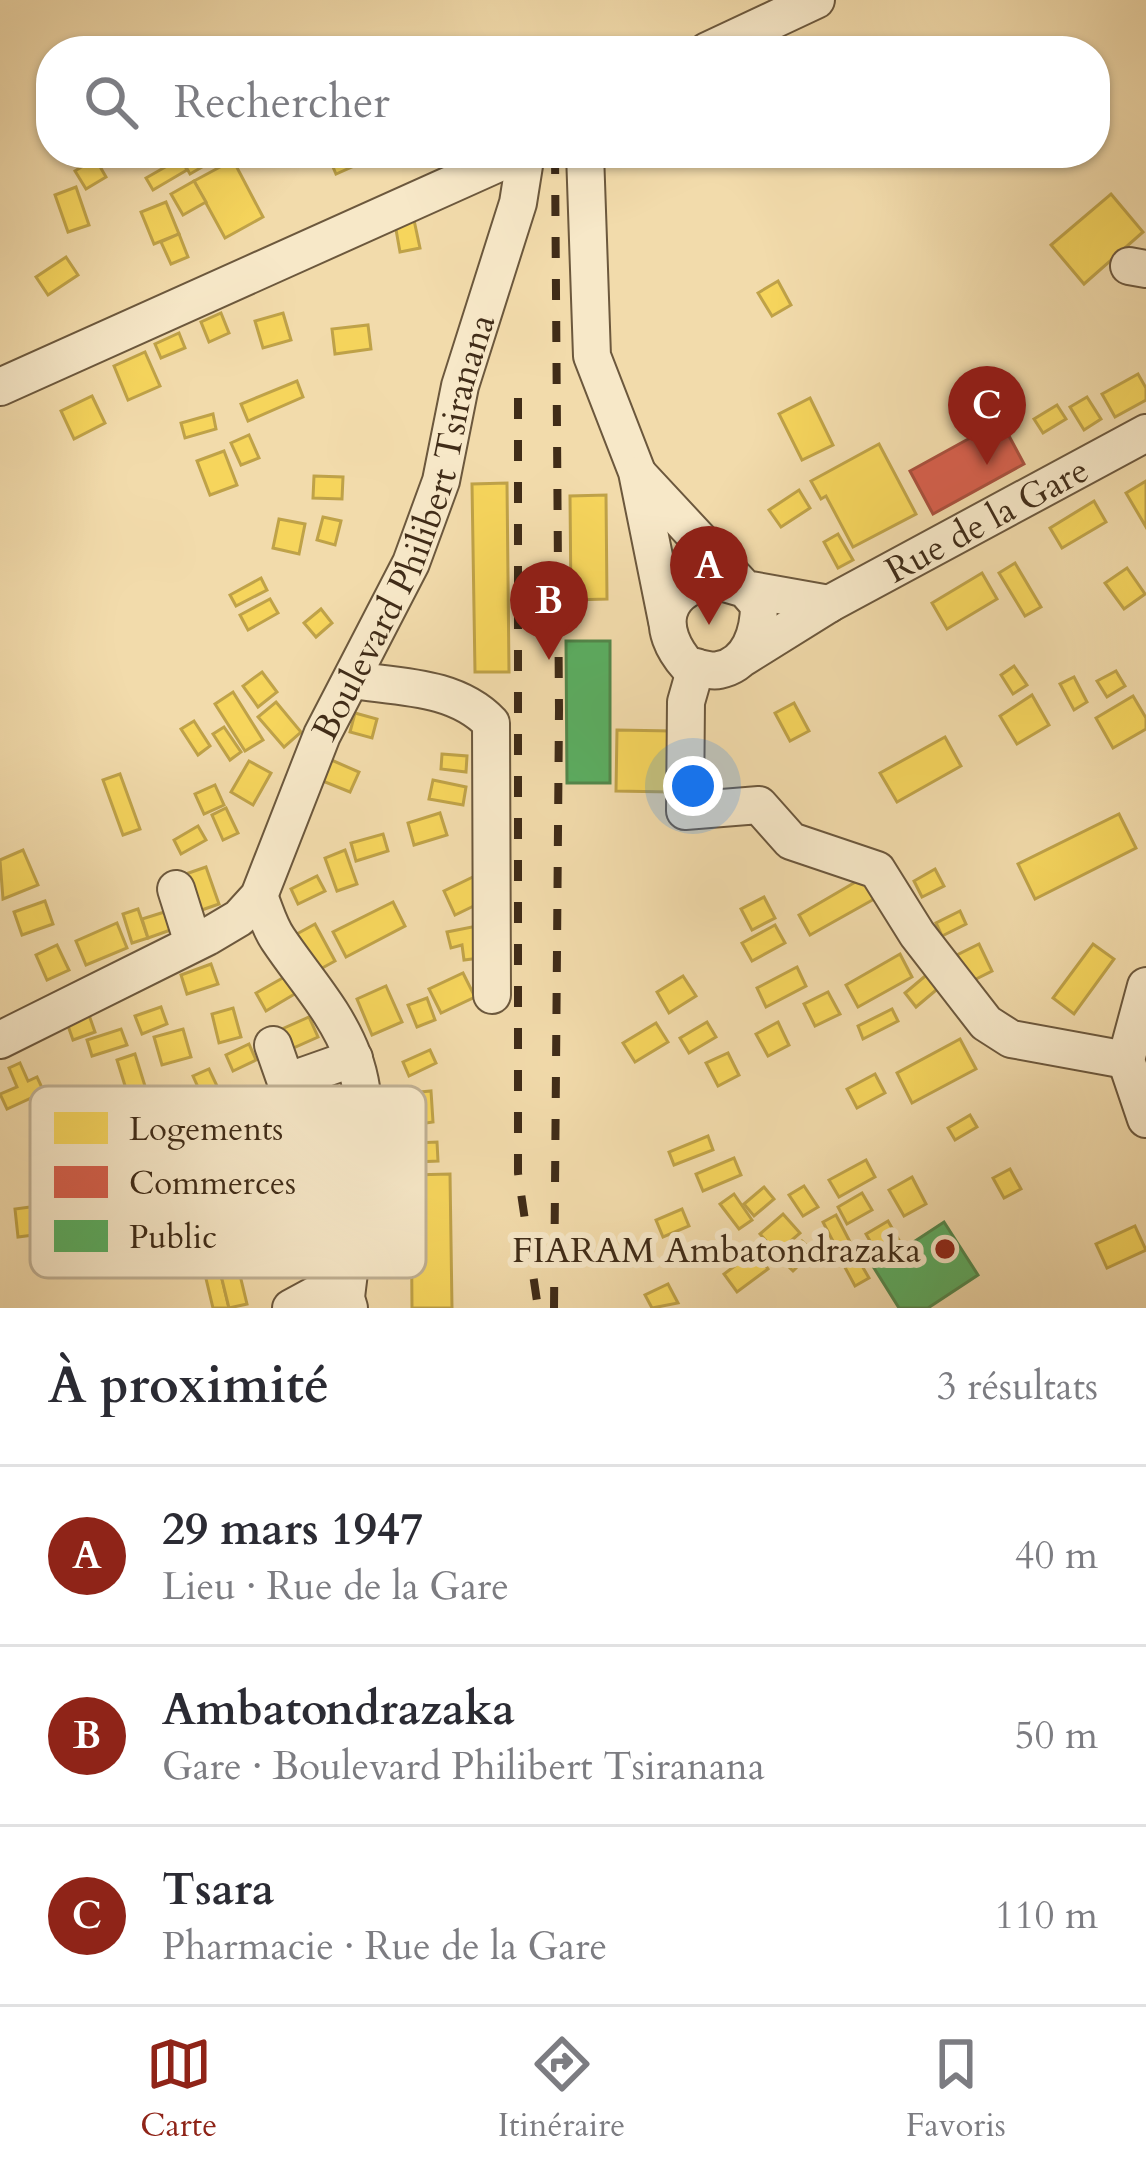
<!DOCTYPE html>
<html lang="fr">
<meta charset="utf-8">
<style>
:root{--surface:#fff;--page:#f7f7f7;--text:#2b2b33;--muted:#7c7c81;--line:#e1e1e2;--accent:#8f2418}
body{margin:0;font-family:Cardo,serif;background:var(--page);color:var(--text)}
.you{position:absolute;left:693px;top:786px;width:42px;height:42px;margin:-30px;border:9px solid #fff;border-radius:50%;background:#1a73e8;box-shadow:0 0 0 18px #1a73e833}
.badge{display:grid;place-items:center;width:78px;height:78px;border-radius:50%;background:var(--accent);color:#fff;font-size:39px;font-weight:700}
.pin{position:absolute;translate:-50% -99px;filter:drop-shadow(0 3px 6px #0008)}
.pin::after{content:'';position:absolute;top:63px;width:42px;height:36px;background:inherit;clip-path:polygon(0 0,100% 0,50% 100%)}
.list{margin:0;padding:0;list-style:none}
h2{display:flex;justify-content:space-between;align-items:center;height:156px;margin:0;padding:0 48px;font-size:51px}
h2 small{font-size:39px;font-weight:400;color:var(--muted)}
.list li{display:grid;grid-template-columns:78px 1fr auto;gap:36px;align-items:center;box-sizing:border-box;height:180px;padding:0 48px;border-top:3px solid var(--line)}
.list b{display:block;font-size:45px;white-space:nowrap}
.list p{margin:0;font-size:39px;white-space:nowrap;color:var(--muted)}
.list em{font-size:39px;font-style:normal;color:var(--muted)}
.icon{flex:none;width:66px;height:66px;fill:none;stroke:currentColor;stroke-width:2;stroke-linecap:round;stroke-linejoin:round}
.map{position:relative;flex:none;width:1146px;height:1308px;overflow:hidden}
.search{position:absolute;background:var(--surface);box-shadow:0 3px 9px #0004;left:36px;right:36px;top:36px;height:132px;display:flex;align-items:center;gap:30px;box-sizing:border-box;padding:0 42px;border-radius:48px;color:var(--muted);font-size:45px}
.sheet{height:696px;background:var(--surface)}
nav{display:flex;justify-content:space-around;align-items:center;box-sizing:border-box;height:168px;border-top:3px solid var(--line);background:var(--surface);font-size:33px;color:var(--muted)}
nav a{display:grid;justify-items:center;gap:6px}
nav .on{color:var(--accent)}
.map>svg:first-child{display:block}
</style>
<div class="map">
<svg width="1146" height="1308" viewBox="0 0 1146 1308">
<rect width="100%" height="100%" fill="#f2dbab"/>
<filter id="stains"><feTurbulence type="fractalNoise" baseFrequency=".00167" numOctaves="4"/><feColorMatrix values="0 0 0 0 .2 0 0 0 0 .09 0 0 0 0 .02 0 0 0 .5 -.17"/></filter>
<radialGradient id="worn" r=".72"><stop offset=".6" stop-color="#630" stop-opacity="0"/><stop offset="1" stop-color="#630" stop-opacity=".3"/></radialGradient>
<g fill="#f6d55c" stroke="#bfa248" stroke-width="3">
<polygon points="178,153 226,153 190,174"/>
<polygon points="327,153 359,153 363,162 336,174"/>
<polygon points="95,158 106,177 86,189 75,171"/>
<polygon points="181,158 187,170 153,190 146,178"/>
<polygon points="233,160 263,217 225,238 194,181"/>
<polygon points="194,181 206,202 183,215 171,194"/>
<polygon points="76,187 89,225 68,232 55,195"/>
<polygon points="1111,194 1143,232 1084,284 1051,245"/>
<polygon points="166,202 179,234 154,244 141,212"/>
<polygon points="414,220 420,248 400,252 395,224"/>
<polygon points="179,234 188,257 171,264 161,242"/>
<polygon points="66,257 78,275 48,295 36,277"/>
<polygon points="778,281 791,305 772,316 758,293"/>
<polygon points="221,313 229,333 209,342 201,322"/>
<polygon points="283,313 291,340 263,348 255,321"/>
<polygon points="368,325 371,349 335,354 332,329"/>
<polygon points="179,333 185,348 161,358 155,344"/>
<polygon points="145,352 160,386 128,400 114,366"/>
<polygon points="1138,374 1146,388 1146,400 1115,417 1102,394"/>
<polygon points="297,381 303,397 248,421 241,404"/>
<polygon points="92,396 105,423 74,439 61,411"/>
<polygon points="1087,397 1101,419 1084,430 1070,407"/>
<polygon points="810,398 833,445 802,460 779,414"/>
<polygon points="1057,405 1066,419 1043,433 1034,419"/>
<polygon points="213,414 216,429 185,438 181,423"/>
<polygon points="249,435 259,458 241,465 231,443"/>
<polygon points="879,444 916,514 853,547 826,496 821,499 811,481"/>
<polygon points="224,451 237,485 210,495 197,461"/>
<polygon points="314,476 343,477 342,499 313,498"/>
<polygon points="1146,481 1146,527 1126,493"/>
<polygon points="507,483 509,672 475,672 472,484"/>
<polygon points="799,490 810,508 781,527 769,510"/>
<polygon points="606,495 607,599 571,600 570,496"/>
<polygon points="1094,501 1106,522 1062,548 1050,528"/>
<polygon points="323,517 341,521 335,545 317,540"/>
<polygon points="279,519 305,524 299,554 273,548"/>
<polygon points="838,534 853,560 838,568 824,542"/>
<polygon points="1015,563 1041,607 1025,616 999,573"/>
<polygon points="1127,568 1145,594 1124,609 1105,583"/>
<polygon points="982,573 997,599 947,629 932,603"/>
<polygon points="261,578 267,590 236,606 230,595"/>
<polygon points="270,599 278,613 248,630 240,615"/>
<polygon points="321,609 332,623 316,637 304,623"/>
<polygon points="1014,666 1027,685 1013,694 1001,675"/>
<polygon points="1116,671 1125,686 1107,697 1097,681"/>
<polygon points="262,672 277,692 258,707 243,686"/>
<polygon points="1074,677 1087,702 1074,710 1060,684"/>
<polygon points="233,692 263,740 245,751 215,704"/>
<polygon points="1032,695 1049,725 1017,744 1000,716"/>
<polygon points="1133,696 1146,718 1146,729 1113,748 1096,718"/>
<polygon points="276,702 301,732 284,747 258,717"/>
<polygon points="794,703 809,731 790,741 775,713"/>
<polygon points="355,713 377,719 372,738 350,732"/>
<polygon points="194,721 210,746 198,755 181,729"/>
<polygon points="224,727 241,752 230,760 213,734"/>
<polygon points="617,730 671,731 670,792 616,791"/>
<polygon points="945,737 961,766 897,802 880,773"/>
<polygon points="442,754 467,756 466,772 441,769"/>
<polygon points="329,759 359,772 350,792 320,780"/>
<polygon points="249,761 271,773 253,805 231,792"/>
<polygon points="120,774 140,829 123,835 103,780"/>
<polygon points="433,780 466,787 463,805 429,799"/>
<polygon points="215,785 224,805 204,814 195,794"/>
<polygon points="226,808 238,833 223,840 212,815"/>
<polygon points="440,813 447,835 414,845 408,823"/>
<polygon points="1119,814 1136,848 1035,899 1018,864"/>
<polygon points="198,826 206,840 181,854 174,840"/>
<polygon points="383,834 388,851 356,861 351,843"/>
<polygon points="23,850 38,885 3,899 0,860"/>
<polygon points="345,850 357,884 337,891 325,858"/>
<polygon points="206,867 219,904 193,913 180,876"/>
<polygon points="935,869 944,886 922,897 914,881"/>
<polygon points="317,876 325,891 298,904 291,889"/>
<polygon points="475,876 486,900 455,915 444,891"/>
<polygon points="864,877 876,898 810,935 799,915"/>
<polygon points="764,897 775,918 752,930 741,909"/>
<polygon points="45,901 53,924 22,935 14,912"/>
<polygon points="393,902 405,926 346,957 333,932"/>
<polygon points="138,909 148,938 132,943 123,914"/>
<polygon points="174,909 179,927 148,938 142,919"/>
<polygon points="960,911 966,924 942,936 936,923"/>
<polygon points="117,923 127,948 86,965 76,941"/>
<polygon points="315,924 335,961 315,972 295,935"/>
<polygon points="775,925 785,943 752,961 742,943"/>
<polygon points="477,926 480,958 464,960 462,945 451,948 447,932"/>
<polygon points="979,944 992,971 970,982 957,955"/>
<polygon points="1093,944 1114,959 1074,1014 1053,998"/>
<polygon points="57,945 69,970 47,980 36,955"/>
<polygon points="900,954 912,977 858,1007 846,985"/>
<polygon points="211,964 218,984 187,994 181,975"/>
<polygon points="797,967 806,986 766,1007 757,988"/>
<polygon points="930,972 941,986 916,1007 905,993"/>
<polygon points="463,973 475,997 441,1013 429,989"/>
<polygon points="288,975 298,992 266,1011 256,993"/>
<polygon points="683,976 696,996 669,1013 657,992"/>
<polygon points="386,986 402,1022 372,1035 357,999"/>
<polygon points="828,992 840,1014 815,1026 804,1004"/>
<polygon points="427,998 435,1020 417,1027 408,1005"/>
<polygon points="161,1007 167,1024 142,1034 135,1016"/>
<polygon points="233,1008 241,1037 219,1043 212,1014"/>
<polygon points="892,1009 898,1021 863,1039 858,1026"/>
<polygon points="89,1015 95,1032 73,1040 67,1023"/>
<polygon points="309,1017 318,1037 291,1049 282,1029"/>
<polygon points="707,1022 716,1037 689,1053 680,1038"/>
<polygon points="778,1022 789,1045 768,1056 756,1034"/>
<polygon points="656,1023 668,1042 635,1062 623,1043"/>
<polygon points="121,1029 127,1045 92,1056 87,1040"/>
<polygon points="183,1029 191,1057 162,1065 154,1037"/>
<polygon points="960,1039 976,1069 912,1103 897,1073"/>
<polygon points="249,1044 256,1060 233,1071 226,1055"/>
<polygon points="430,1050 436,1063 409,1076 403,1062"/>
<polygon points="728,1053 739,1075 718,1086 706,1063"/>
<polygon points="135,1054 145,1086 127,1092 117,1060"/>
<polygon points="20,1063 28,1081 37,1077 44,1092 7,1109 0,1094 17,1087 9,1068"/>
<polygon points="209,1069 218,1088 202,1096 193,1076"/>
<polygon points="875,1074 885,1093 857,1108 847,1089"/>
<polygon points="431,1091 433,1122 412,1125 409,1093"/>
<polygon points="970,1115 977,1127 955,1140 948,1128"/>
<polygon points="708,1136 713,1150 674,1165 669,1152"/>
<polygon points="437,1142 438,1161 416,1162 416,1143"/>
<polygon points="734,1158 741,1175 703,1191 696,1174"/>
<polygon points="866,1160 875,1177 839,1197 829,1180"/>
<polygon points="1010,1169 1021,1189 1004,1198 993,1178"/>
<polygon points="450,1174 452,1308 412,1308 411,1175"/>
<polygon points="912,1177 926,1204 904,1216 889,1190"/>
<polygon points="804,1186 818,1207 803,1216 789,1195"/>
<polygon points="764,1187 774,1199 754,1216 744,1204"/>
<polygon points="862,1193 872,1210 847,1224 838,1207"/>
<polygon points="734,1194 752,1220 739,1229 720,1204"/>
<polygon points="60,1203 64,1231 18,1237 15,1209"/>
<polygon points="682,1209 689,1226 663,1237 656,1220"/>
<polygon points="783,1214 800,1233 777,1253 760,1234"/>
<polygon points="836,1215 850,1242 837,1249 823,1222"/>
<polygon points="888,1221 900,1242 878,1255 866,1234"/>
<polygon points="1135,1226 1146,1250 1107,1268 1096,1244"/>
<polygon points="802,1241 813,1251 793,1271 782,1260"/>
<polygon points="755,1251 768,1269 737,1292 724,1274"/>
<polygon points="854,1252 869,1278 855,1286 841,1260"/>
<polygon points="218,1262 220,1271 229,1308 213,1308 203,1266"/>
<polygon points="238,1267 247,1304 229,1308 220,1271"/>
<polygon points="668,1284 678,1303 652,1308 645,1295"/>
</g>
<polygon fill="#d6604d" stroke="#a9503d" stroke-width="3" points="1001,421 1024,464 933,514 910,471"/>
<g fill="#5aae61" stroke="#52874b" stroke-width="3">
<polygon points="566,641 610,641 610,783 567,783"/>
<polygon points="944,1222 978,1275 928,1308 899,1308 874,1268"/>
</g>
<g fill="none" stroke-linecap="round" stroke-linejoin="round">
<g stroke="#6c583d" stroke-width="40">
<g id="minor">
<polyline points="707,51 816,0"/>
<polyline points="585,153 592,356 637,472 667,621"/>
<polyline points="1129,266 1146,269"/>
<polyline points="0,387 521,153"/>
<polyline points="639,475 745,589 829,604"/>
<path d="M 714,580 L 745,589 L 759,605 C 759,631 750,664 719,670 C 711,672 696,667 688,666 C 655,629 661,589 714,580 Z"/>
<path id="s1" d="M 744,657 L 829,604 L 1146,433"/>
<polyline points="696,667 686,702 685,811 759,805 791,841 877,870 917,934 986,1023 1011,1039 1126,1060"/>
<path d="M 352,680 C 400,687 456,686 491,723 L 492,995"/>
<polyline points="176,889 193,943"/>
<path d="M 259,896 C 265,910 269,926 278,939 C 304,978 336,1011 353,1057 C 379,1125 353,1226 346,1298 L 349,1308"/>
<polyline points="1146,986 1126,1060 1146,1119"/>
<path id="s2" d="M 0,1040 L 207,937 L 239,918 L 259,896 L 322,735 L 411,563 L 441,481 L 460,386 L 518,203 L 526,153"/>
<polyline points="273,1045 286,1082 354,1058"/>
<polyline points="291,1308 315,1295 346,1298"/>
</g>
</g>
<use href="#minor" stroke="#f7e8c8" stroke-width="36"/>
<g stroke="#402c18" stroke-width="8" stroke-dasharray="21 21" stroke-linecap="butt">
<polyline points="518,398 518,1173 538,1308"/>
<polyline points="554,1308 559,710 555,153"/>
</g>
</g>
<circle fill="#8f2418" stroke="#f7e8c8" stroke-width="4.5" cx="945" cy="1249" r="12"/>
<g text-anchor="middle" stroke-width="12" stroke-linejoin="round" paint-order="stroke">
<g font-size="36" fill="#402c18" stroke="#f7e8c8">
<text dy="13" stroke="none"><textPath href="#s1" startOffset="279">Rue de la Gare</textPath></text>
<text dy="13" stroke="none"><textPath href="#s2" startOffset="696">Boulevard Philibert Tsiranana</textPath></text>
</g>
<g font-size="36" fill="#402c18" stroke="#f7e8c8" text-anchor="end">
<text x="921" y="1262">FIARAM Ambatondrazaka</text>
</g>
</g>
<rect x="30" y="1086" width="396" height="192" rx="18" fill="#f7e8c8" stroke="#c0b093" stroke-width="3"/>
<rect x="54" y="1112" width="54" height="32" fill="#f6d55c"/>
<rect x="54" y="1166" width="54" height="32" fill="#d6604d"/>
<rect x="54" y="1220" width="54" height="32" fill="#5aae61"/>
<g font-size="33" fill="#402c18">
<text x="129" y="1140">Logements</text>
<text x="129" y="1194">Commerces</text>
<text x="129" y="1248">Public</text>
</g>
<rect width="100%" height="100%" filter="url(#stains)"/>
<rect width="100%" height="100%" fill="url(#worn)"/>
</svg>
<div class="you"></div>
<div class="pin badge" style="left:709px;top:625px">A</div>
<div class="pin badge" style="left:549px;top:660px">B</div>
<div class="pin badge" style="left:987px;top:465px">C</div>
<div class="search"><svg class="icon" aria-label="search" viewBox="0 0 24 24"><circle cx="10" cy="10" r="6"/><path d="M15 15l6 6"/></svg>Rechercher</div>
</div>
<section class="sheet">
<h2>À proximité<small>3 résultats</small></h2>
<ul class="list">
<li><span class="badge">A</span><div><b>29 mars 1947</b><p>Lieu · Rue de la Gare</p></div><em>40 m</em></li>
<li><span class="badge">B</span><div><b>Ambatondrazaka</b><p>Gare · Boulevard Philibert Tsiranana</p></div><em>50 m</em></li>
<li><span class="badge">C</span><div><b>Tsara</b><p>Pharmacie · Rue de la Gare</p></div><em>110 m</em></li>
</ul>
</section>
<nav>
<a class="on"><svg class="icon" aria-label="map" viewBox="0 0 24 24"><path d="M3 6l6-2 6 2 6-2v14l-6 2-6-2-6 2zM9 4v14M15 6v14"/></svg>Carte</a>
<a><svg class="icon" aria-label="directions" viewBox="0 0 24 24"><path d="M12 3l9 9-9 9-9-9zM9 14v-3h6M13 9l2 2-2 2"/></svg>Itinéraire</a>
<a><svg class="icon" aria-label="saved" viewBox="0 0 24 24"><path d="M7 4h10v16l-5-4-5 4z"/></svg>Favoris</a>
</nav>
